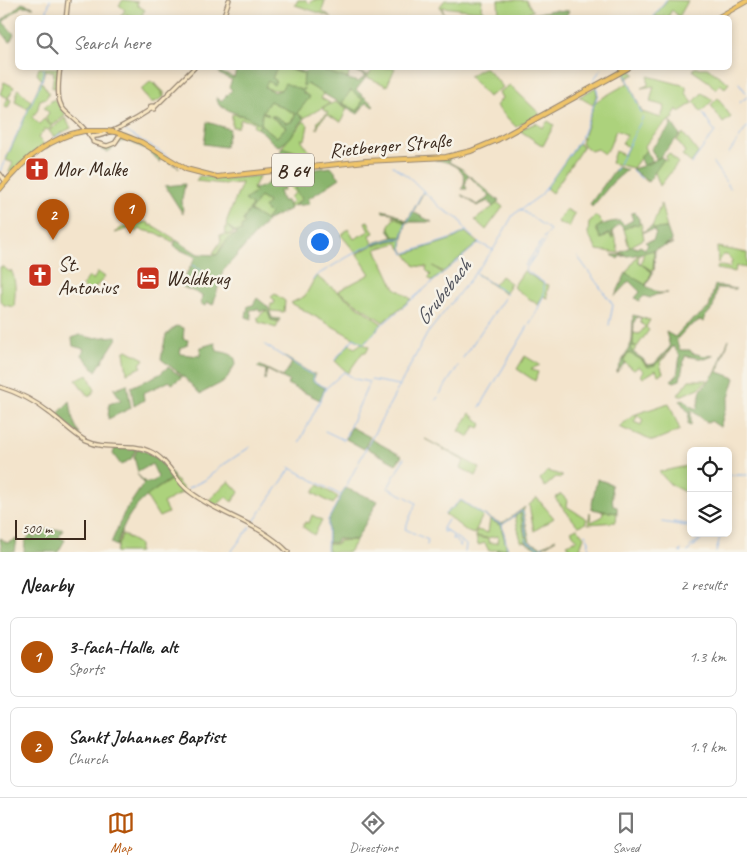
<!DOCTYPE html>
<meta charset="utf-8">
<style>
:root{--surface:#fff;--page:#f6f6f6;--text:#222;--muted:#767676;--line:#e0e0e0;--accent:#b45309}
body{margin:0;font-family:Caveat,sans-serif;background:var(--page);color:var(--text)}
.controls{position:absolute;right:15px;bottom:15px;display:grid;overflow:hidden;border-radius:8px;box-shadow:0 2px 8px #0003}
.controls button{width:45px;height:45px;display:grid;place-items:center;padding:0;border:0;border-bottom:1px solid var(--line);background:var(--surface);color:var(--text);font:25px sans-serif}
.scale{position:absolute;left:15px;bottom:12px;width:71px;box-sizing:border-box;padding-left:5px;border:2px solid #3b2a1e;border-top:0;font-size:14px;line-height:18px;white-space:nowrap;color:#3b2a1e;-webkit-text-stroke:4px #f7f3e8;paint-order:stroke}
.you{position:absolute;left:319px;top:241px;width:18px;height:18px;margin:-12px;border:4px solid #fff;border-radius:50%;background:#1a73e8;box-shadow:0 0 0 8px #1a73e833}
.badge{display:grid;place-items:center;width:32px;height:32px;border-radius:50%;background:var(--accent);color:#fff;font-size:16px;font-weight:700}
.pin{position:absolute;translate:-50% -41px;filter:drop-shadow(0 1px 2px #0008)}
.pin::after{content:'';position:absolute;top:26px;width:18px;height:15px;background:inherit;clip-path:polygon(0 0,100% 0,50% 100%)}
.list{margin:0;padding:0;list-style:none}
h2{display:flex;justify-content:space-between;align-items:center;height:65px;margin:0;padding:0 20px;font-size:21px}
h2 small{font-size:16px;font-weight:400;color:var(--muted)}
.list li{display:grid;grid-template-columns:32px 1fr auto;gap:15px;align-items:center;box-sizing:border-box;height:80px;margin:0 10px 10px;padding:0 10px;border:1px solid var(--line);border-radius:8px}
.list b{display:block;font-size:19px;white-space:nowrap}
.list p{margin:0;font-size:16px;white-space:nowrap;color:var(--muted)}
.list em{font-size:16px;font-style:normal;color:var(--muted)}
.icon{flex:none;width:28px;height:28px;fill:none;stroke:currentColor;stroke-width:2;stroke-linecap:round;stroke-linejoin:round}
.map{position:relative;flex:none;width:747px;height:552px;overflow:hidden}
.search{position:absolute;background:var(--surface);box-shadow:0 2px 8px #0003;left:15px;right:15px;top:15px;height:55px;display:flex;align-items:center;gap:12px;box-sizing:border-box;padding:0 18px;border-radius:8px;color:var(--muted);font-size:19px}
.sheet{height:245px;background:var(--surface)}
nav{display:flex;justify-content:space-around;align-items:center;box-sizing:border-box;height:70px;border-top:1px solid var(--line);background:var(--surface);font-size:14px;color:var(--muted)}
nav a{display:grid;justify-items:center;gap:2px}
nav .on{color:var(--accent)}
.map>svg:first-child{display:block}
</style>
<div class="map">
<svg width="747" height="552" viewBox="0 0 747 552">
<rect width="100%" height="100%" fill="#f7f3e8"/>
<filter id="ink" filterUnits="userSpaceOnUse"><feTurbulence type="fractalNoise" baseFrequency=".02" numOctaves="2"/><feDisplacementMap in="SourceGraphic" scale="10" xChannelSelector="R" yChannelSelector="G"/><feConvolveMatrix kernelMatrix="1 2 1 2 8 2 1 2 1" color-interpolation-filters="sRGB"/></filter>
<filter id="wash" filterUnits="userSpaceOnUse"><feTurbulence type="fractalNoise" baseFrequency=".0096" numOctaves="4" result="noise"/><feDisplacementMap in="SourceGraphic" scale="20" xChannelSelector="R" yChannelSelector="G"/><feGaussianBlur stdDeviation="1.12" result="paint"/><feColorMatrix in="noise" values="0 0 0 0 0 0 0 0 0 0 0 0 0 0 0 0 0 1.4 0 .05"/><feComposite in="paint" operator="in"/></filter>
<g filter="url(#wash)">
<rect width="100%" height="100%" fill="#f3e4cc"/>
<g fill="#acd27c" stroke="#747e4d">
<polygon points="123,0 138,2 137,5 145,10 142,14 145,17 129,17 126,14 120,17 125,10 119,5"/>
<polygon points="298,0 306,0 310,4 313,0 325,0 322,11 332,17 295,5"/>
<polygon points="445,0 482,0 481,9 485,12 442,7 445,17 440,6"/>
<polygon points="498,0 526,0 533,11 518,17 499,17"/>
<polygon points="667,0 688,1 679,17 672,10 668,17 654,17"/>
<polygon points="39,68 59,68 56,88 52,88 54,72 45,70 42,80 37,74"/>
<path d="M 277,68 L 286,68 L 304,74 L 304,82 L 324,94 L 321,98 L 330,103 L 304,118 L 297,113 L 309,98 C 307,95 303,91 300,90 C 293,85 278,94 264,87 L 268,81 L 274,85 L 272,78 Z"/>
<polygon points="316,68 343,68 342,70 349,72 348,79"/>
<polygon points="374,68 395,68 387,86 367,77"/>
<polygon points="483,68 486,68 503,87 488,97 469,76"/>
<polygon points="694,68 707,68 729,83 725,88 720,84 716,90 709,82 693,71"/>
<path d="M 629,69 L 635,74 L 627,78 L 642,112 L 661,118 L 665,106 L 650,102 L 654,86 L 641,88 L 648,85 L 648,76 L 686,86 L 686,93 L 693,103 L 679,112 L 677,109 L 673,116 L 674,118 C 661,125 653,135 644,147 L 646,150 L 633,168 L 611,163 L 615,151 L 624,155 L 628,147 L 622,143 L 627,135 L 616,130 L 609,148 L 604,154 L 597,149 L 591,151 L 581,143 L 595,102 L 628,83 L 624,73 Z"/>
<polygon points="41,81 49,93 46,98 40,100 37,111 32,117 39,124 44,119 52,127 48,130 45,129 38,138 44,144 11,173 9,172 13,163 6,160"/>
<polygon points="151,81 161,92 162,96 162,92 154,83 164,92 164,97 155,102 150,102 141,90"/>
<polygon points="4,82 14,87 8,98 11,100 8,108 4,107 8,98 0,94"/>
<polygon points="510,85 540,114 516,127 496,106 502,98 499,92"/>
<polygon points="596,87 597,94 593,105 579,97"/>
<polygon points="18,89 31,101 28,109 15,102"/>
<polygon points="351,89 363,100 358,111 342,103"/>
<polygon points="702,93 713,100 701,112 694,102"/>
<polygon points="718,98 731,117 723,123 711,105"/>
<polygon points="54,99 66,115 52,126 45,118 49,113 44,107"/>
<polygon points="270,101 296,114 291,122 286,123 275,116 271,117 286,127 277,137 261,125 262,112 269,115 263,111"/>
<polygon points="335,102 347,108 341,122 327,115 321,120 317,129 318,121 328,113 322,108"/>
<polygon points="232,114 250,117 260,124 258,129 253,127 254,122 241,119 238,127 232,127"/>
<polygon points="65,118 71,128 54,137 49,131"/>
<polygon points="304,121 308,125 305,140 301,139 310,152 308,156 282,147"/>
<polygon points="548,121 554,125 543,146 519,130 536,123 542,128"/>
<polygon points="683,133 698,153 691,163 682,155 685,152 677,140"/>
<polygon points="578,143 583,147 552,193 546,188"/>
<polygon points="669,153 678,163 660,186 654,170 664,159 667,161 666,156"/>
<polygon points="289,172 297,187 294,189 302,199 290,208 289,204 293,202 290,197 295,193 288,186 284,187 281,174"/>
<polygon points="199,176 224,179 260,176 253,188 256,192 252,205 243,221 245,223 241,228 242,231 236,232 228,227 234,233 226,235 236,235 223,244 217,255 213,253 221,241 220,235 225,235 227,220 242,183 224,184 196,181"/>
<polygon points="260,197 268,202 270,214 266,219 267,221 250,211"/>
<polygon points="498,203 503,207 486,230 475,220"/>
<polygon points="661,204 667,228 654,229 652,227"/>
<polygon points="566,209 575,214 569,227 557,222"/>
<polygon points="392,215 406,224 402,237 394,237 390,233 389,225 394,218"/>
<polygon points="596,216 603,223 596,229 601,239 610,233 613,237 613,231 619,253 597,250 588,234 589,222"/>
<polygon points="368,221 374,233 370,235 373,244 356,253 341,235 348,229 354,239 369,231 365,222"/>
<polygon points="146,222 149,223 149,226 152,225 175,239 173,242 157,233 141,230 141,228 137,232 131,228 115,233 121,228"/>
<polygon points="641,223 644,239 629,247 624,229 634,224"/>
<polygon points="465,232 478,243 443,272 433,266 442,273 433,281 428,278 431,275 426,270 427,267 415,266 406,254 453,239"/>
<polygon points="403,238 402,248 405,254 397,243 376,249 394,287 411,299 383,322 338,291 370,274 357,254 374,244 375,246 387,240"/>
<polygon points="717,247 747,253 747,268 736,266 735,272 717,269 718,265 730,268 732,260 727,255 723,255 718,263"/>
<polygon points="654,250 653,271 641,264 644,252"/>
<polygon points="639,253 638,262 652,272 646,285 626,273"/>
<path d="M 0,267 L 3,267 L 10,272 L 11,270 C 17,281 15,295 14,307 L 4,305 L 0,299 Z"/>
<polygon points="524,271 544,284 549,285 547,292 548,298 543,296 538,305 513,287"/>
<polygon points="98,272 105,277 91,292 82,286 89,277 93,280"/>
<polygon points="477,274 494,285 501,276 512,284 508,285 510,287 505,294"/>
<polygon points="316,276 382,324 364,344 291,303 305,296"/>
<polygon points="275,294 285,301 284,312 270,311 271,304 274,304 275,301 271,297"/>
<polygon points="265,311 268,312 271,320 279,322 276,328 258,322 259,319 257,318"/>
<polygon points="641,318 650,320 646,327 649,330 632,354 630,348 634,333 639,334 645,327 640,322"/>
<polygon points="362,343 369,347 366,353 363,352 348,373 335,361 349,344 355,348"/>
<path d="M 673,346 L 660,364 L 663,373 L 658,375 L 656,370 L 643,378 L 641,375 L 644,372 L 639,366 L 634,370 L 625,363 L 624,360 L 629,353 L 642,360 L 646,366 C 659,365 666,356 673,346 Z"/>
<polygon points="127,350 144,359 140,364 142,367 127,373 124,352"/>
<polygon points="525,356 540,365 531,369 538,372 535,381 517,369"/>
<polygon points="88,375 95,390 89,397 76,380"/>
<polygon points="689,380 708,380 699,388 680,396 678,395"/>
<polygon points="669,403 680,430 653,441 619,427 635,414 637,417 634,422 641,425 643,420 636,414"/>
<polygon points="470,413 482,424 479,428 475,426 469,437 459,431"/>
<polygon points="425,439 480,468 476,476 461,468 464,461"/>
<polygon points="691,465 691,484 687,493 671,485 659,472"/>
<polygon points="548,471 563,476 561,478 556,477 545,487 540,479"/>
<polygon points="174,478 185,491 163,503 168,513 159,517 146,496"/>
<polygon points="229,481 239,492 232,502 226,497 217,505 208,501"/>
<polygon points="318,485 338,497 333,504 313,493"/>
<polygon points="561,494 567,500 566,506 587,519 585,524 578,526 555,498"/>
<polygon points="537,498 554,518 534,531 529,505"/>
<polygon points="461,501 483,515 474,534 468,532 445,514"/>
<polygon points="598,510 617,513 616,522 588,524 590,513 591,522 602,517 603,512"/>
<polygon points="521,512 526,542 521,541 515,517"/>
<polygon points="312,515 322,520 314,535 303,527 305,522 309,523"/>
<polygon points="490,519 501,526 507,548 489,551 485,543 478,545 476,537 488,539 489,543 497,543 498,536 487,538 475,536 477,530 488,533"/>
<polygon points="577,528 584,537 580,548 587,550 586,552 572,552 567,544 577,540 571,531"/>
<polygon points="122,534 139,544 139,552 116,552"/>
<polygon points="356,540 349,552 328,552 328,544 338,544 338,541"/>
</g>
<g fill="#89b46c" stroke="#626f45" fill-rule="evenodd">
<polygon points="22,3 34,7 22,6 3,22 14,34 10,42 0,30 0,19 2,21"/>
<polygon points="553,10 569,11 565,17 535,17 533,14"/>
<path d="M 237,68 L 277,68 L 272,78 L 276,80 L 274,85 L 268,81 L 265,87 L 274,92 L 281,90 L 285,83 L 301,90 L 304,88 L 303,93 L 310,97 L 297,113 L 304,119 L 289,139 L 280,146 C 270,144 267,133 258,129 L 260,124 C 246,114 233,115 219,105 L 216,97 L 221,101 L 232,90 L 229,87 L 232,80 L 219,74 L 220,72 L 234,78 ZM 270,101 L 296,114 L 291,122 L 286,123 L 275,116 L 271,116 L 286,127 L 277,137 L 261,125 L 262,112 L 269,116 L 263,111 Z"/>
<path d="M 286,68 L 305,72 L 308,68 L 316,68 L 358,82 L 366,76 L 350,69 L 368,75 L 356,90 L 374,105 L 373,107 L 366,102 L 358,114 L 307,84 L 303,86 L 304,74 ZM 351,90 L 363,100 L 358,111 L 342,103 Z"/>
<polygon points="670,120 680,135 657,160 651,149 671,126"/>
<polygon points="207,122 230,129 225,147 204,144"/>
<polygon points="124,136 143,145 180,168 163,159 159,160 160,163 150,151 128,141 121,142 108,152 101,150 102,147 99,146 111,146"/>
<polygon points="282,147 324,165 275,170"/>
<polygon points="646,150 653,162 645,165 661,157 664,159 648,182 632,169 643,166 640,158"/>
<path d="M 450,157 L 449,162 L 462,169 L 499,201 L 493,207 L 488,201 L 477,206 L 462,195 L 477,205 L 490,197 L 468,175 L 465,185 L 467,189 L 462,189 C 472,170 450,161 435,160 Z"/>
<polygon points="331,167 340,178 308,199 310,204 293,206 302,199 294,189 297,186 290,173"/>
<polygon points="617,167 627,170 612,183 592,207 590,204"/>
<path d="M 273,174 L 280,174 L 284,190 L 279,191 L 282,201 L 287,201 L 290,209 L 268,220 L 266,219 L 270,214 L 264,208 L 268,202 L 260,197 L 250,211 L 267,221 L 223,271 L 213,305 L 207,302 L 205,306 L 200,303 L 203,297 C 197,291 186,290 180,285 L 196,257 L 176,248 L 174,244 L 176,240 L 198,254 L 217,255 L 228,239 L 237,234 L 228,227 L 236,232 L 242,231 L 241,228 L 245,223 L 243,221 L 252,205 L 245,200 L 256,192 L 253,189 C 263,187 270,185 273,174 Z"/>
<polygon points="185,184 182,199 183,214 165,186"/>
<polygon points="423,193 413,212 432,222 407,222 402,218 406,223 403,238 375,245 374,243 393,237 388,230 390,229 394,237 402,237 406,224 392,213 383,212 382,210 394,213 407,221"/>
<path d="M 634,212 L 639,219 L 639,225 L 634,224 L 624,229 L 619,224 L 612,232 L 612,239 L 609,233 L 601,239 L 596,228 C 603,224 611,221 620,221 L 624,225 L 633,220 L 631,214 Z"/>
<path d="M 652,226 L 654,229 L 667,228 L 672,242 L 663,245 L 673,244 L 655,249 L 654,270 L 654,250 C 642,253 632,257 620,256 L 618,259 L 612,255 L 626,255 L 619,253 L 632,246 L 637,248 L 640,246 L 645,249 L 648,245 L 645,242 L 653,240 L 656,233 L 653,230 L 643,232 Z"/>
<polygon points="637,261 653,272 646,286 658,293 668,293 655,295 650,298 644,296 639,301 635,298 640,292 629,281 615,296 626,273 646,285 652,272"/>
<polygon points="715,285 736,289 717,288 713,308 704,318 704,322 700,320 687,328 676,340 680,350 690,350 692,353 705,356 715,355 705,359 685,356 680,380 674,382 671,380 677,376 680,356 673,346 655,365 648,367 642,360 629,353 624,359 625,363 616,373 632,342 633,315 646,319 637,317 634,322 633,345 636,346 632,346 631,351 643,359 647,365 654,364 670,347 666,332 675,337 685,326 709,308"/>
<polygon points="257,298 268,307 272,318 280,319 279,321 271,320 268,312 264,310 260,312 258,309 250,310 252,319 246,317 248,306 253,305"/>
<path d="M 176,326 L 184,328 L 183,339 L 188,340 L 187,345 L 181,348 L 180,354 L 200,356 L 201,347 L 215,343 L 217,351 C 226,353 235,353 236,363 L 225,381 L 200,394 L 184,377 L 161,359 L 166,335 Z"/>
<polygon points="80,335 92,338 116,336 117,338 96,371 82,355 84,349 73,346 72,338"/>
<polygon points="729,339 718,372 735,378 720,427 711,421 708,423 691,410 691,425 688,424 689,413 680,401 684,399 690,406 697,409 701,390 716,372"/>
<polygon points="283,356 312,374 315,374 313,381 325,388 320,400 287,384 289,381 267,370 265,380 266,370 257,367 259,365 283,377 292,363"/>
<polygon points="168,367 182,377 172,384 170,381 143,393 144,400 134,406 131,387 160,374"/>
<polygon points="127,384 131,408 108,419 109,404 121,400 114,389"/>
<polygon points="70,401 73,420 80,435 56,416"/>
<polygon points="351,427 370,437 364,449 346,439"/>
<polygon points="371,439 402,456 396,464 367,448"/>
<polygon points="134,447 136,449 131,459 121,465 113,454 115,448"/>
<path d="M 138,448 L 157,457 L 174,477 C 144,497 126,509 117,546 L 111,543 L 124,513 L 144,483 L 137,474 L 146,483 L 154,481 L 158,477 L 152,464 L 138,472 L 134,457 Z"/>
<polygon points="597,479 611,484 613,506 617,507 617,513 591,509"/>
<polygon points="345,488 378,501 356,540 337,539 336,543 328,543 328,521"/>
<polygon points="525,507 523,511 530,542 541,547 556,539 539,550 527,543 520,512 502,525 508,552 497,552 498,549 507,548 501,526 484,515 502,524"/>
<polygon points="63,529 59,537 65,540 58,552 24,552 25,542 32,532 34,539 38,535 42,536 43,530"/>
<polygon points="0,538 7,543 17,539 15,552 2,552"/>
</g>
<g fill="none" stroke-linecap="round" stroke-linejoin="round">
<g stroke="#83b3ee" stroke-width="1">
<polyline points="45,18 50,0"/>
<polyline points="653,18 666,0"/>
<polyline points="0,23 2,21"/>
<polyline points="622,68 623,68"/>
<polyline points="739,83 747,94"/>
<polyline points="739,103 747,97"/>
<polyline points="703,113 715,132"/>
<polyline points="124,130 125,127"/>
<polyline points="125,131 169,157"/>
<polyline points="53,138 62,134"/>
<polyline points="729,153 747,127"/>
<polyline points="713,163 730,188"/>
<polyline points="619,164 643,117 625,73"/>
<polyline points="691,164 714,133"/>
<polyline points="393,166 410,178 441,208 460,220 466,231 479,243"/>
<polyline points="632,170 642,179"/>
<polyline points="0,171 42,80 44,68"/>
<polyline points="615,171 617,167"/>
<polyline points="520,209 550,230 544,238"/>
<polyline points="408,221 423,191"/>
<polyline points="402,238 402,248 404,254"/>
<polyline points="406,253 453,238 466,231"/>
<polyline points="578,257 613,305 609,325"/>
<polyline points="192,265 202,271"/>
<polyline points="525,266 542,241"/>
<polyline points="443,273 479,243 493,250"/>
<polyline points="475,273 506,293"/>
<path d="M 317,275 C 344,260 371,239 402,238 L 406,223"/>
<polyline points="313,280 316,276"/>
<polyline points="384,323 442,274"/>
<polyline points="265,345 314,376 313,381 325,387"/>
<polyline points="463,358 507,294"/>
<polyline points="335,360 354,338 364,344 383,323"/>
<polyline points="371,380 399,385"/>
<polyline points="440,394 458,366"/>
<polyline points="435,401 438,397"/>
<polyline points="480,407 537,311 544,294 544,283 525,270 545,241"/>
<polyline points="325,431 344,440 369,383"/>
<polyline points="299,443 326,388 344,372 355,379 369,382"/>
<polyline points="220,467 250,447"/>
<polyline points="289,467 340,495"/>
<polyline points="728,475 743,475"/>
<polyline points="745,475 747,475"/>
<polyline points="389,486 404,458"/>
<polyline points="188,488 205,480 219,468"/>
<polyline points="388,488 404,496"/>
<polyline points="406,497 416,503 405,529 428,540 427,545"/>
<polyline points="445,514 461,500 483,515"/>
<polyline points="484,515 502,525 508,552"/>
<polyline points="448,520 443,528 465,544"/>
<polyline points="662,522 686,526"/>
<polyline points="673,522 691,525"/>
<polyline points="253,523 291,468"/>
<polyline points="502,525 521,511 523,512 527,541 540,549 543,546"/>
<polyline points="688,527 691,527"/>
<polyline points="443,529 443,532 447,531"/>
<polyline points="585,534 589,541 588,552"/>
<polyline points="453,536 452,539 455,539 460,547 461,542"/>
<polyline points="690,547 707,533"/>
<polyline points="692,548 708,533"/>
<polyline points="545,549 546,552"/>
<polyline points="231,552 250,527"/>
<polyline points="327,552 328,520 427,334 493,250 513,215 541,195 581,138 598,94 594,79 602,68"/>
<polyline points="465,552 466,545"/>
<polyline points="680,552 681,550"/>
<polyline points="688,552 690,549"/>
<polyline points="716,552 721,533"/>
</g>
</g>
</g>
<g filter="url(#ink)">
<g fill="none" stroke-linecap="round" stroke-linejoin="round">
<g stroke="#978775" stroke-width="5.5">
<g id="secondary">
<polyline points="66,18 68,0"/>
<polyline points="223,18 229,0"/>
<path d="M 60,68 C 53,122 68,103 92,139"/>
<polygon points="151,106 154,106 154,109 150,109"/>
<polyline points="155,107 194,68"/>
<path d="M 91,136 C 102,140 139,117 151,109"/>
<polyline points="93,138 93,142 107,146 115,143 121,134"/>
<polyline points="0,174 6,182"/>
<path d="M 0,387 C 19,393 35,401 50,413 C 62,422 73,434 86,441 C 107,451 129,442 149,451 C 168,459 174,479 189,491 C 220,516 259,522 288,552"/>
</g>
</g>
<g stroke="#978775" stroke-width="6">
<g id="primary">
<polyline points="717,18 747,1"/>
<polyline points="87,131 106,131"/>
<polyline points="115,132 141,142 186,169 217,177 366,161 446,157 471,151 497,140 628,68"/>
<path d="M 0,189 C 21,162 49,137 84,131"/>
</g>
</g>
<use href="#secondary" stroke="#f9e7c3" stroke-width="3"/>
<use href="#primary" stroke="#efc469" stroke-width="4"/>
<g stroke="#978775" stroke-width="6" stroke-linecap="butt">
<g id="primary-bridge">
<polyline points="84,131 87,131"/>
<polyline points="106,131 115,132"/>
</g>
</g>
<use href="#primary-bridge" stroke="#efc469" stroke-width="4"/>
</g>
</g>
<defs>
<g id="church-square" transform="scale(1.25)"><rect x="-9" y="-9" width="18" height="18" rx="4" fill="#c8321e" stroke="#f7f3e8"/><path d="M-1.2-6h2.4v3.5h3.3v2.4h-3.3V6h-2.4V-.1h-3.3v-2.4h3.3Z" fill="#fff"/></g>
<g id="hotel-square" transform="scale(1.25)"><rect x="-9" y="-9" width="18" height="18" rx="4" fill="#c8321e" stroke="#f7f3e8"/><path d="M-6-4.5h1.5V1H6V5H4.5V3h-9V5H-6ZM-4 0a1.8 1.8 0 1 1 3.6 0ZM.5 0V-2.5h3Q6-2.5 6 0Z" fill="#fff"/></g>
</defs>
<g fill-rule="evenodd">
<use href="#church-square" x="37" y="169"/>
<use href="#church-square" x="40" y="275"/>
<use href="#hotel-square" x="148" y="278"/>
</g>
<g text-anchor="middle" stroke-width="5" stroke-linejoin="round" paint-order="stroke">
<rect fill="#f7f3e8" stroke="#73665b" stroke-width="1" x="272" y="153.5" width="42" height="33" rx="4"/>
<g font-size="19" font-weight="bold" fill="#3b2a1e">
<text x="293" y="177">B 64</text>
</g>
<g font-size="20" fill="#3b2a1e" stroke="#f7f3e8">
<text transform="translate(390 145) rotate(-5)" y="7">Rietberger Straße</text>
</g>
<g font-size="20" fill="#3b2a1e" stroke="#f7f3e8" text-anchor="start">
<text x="54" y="176">Mor Malke</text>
<text x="58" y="271">St.<tspan x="58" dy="23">Antonius</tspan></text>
<text x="166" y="285">Waldkrug</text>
</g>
<g font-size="21" font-style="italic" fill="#51535c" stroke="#f7f3e8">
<text transform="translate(443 292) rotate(-52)" y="7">Grubebach</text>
</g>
</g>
</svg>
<div class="controls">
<button><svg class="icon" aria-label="locate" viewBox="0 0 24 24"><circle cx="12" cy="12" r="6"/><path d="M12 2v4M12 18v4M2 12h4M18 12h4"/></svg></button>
<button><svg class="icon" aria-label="layers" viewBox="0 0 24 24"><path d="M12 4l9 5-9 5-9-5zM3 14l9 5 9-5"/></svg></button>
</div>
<div class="scale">500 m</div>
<div class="you"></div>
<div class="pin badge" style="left:130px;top:234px">1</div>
<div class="pin badge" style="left:53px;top:240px">2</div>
<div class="search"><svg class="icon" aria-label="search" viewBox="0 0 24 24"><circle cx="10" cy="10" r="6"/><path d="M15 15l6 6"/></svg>Search here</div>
</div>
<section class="sheet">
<h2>Nearby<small>2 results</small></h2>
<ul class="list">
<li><span class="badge">1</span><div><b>3-fach-Halle, alt</b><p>Sports</p></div><em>1.3 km</em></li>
<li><span class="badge">2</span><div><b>Sankt Johannes Baptist</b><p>Church</p></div><em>1.9 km</em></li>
</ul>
</section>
<nav>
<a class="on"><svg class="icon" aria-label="map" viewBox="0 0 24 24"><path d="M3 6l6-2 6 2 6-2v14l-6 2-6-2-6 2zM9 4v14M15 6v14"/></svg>Map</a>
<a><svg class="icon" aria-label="directions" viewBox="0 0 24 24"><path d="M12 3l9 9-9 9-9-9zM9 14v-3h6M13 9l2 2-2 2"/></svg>Directions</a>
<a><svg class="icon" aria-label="saved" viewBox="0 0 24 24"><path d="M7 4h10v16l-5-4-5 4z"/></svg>Saved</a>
</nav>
